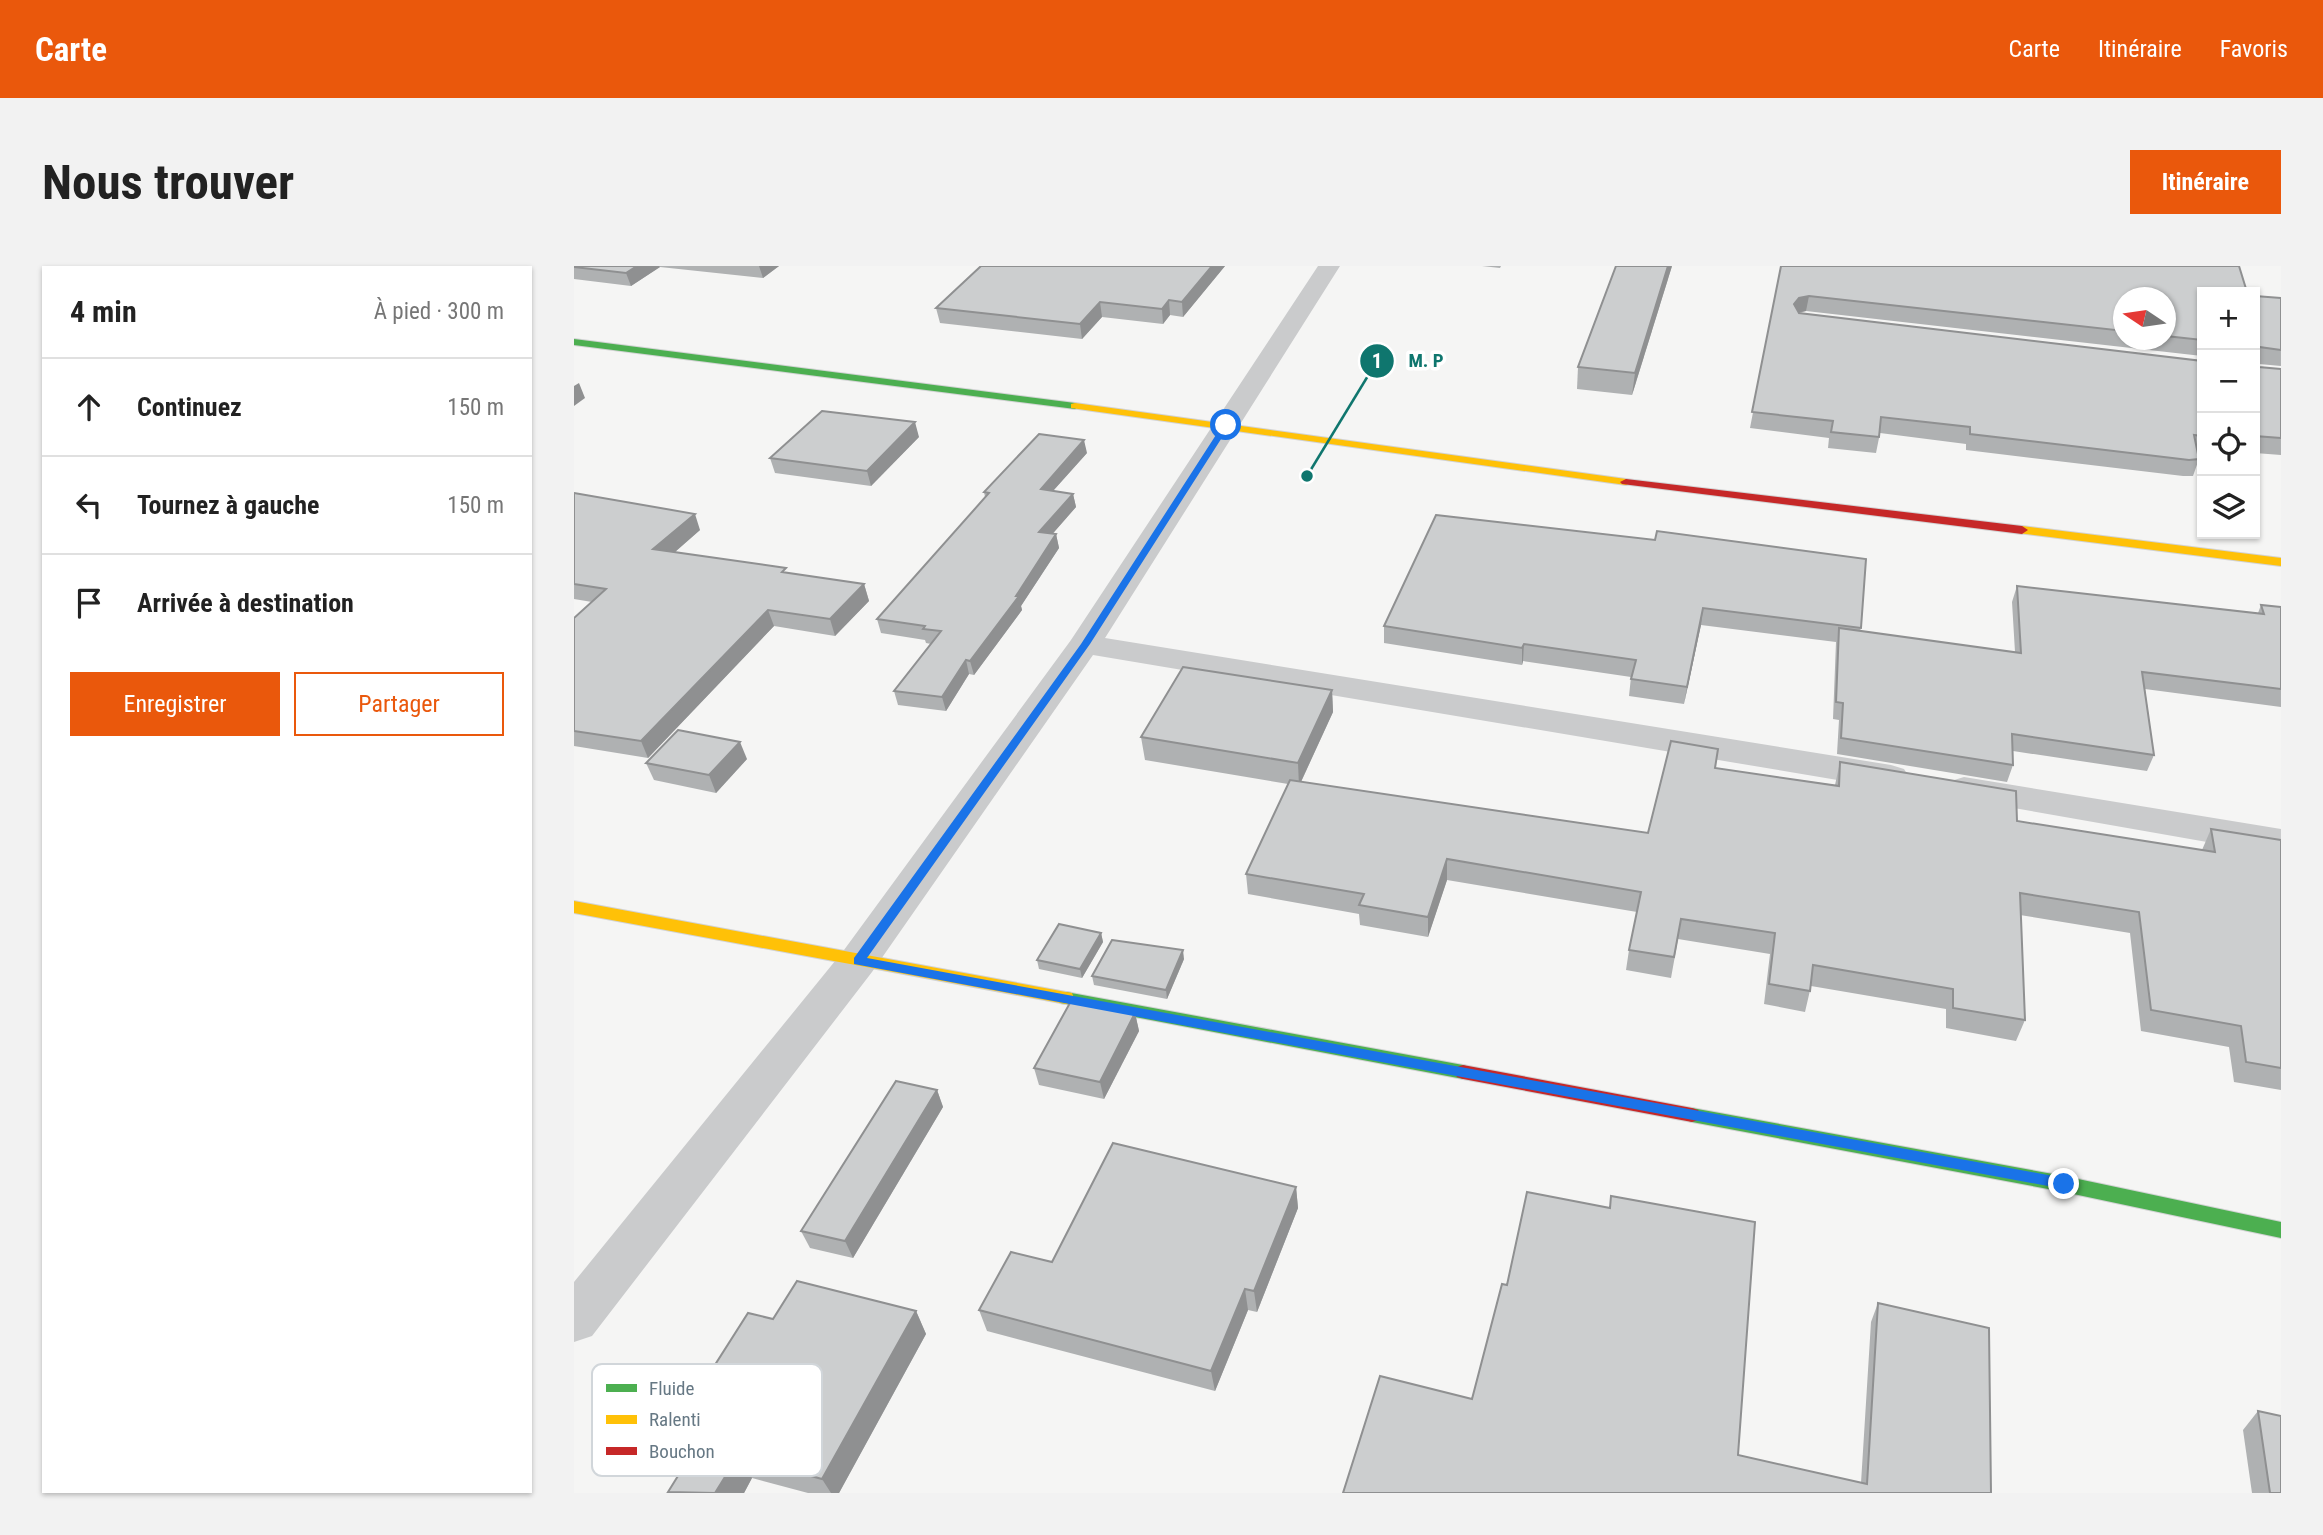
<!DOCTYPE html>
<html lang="fr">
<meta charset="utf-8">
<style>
:root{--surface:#fff;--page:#f2f2f2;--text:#222;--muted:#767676;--line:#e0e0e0;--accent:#ea580c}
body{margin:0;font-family:"Roboto Condensed",sans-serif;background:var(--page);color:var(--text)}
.controls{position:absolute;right:21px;top:21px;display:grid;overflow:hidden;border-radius:0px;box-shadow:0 2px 5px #0004}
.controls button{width:63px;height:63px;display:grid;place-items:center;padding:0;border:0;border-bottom:2px solid var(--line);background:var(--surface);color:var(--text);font:35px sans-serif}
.compass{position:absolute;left:1539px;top:21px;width:63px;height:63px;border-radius:50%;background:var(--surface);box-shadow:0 2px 5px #0004;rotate:283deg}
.stop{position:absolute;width:21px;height:21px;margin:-16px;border:5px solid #1a73e8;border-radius:50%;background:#fff}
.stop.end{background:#1a73e8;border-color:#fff;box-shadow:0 2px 7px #0008}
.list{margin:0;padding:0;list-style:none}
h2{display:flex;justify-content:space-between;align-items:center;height:91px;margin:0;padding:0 28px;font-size:30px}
h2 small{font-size:23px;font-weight:400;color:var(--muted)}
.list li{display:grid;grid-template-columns:46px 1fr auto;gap:21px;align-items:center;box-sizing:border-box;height:98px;padding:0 28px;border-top:2px solid var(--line)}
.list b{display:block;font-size:26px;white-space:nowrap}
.list em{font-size:23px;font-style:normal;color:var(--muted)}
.actions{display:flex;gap:14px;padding:21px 28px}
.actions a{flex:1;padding:16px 0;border:2px solid var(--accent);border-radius:0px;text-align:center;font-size:24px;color:var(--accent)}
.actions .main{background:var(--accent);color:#fff}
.icon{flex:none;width:38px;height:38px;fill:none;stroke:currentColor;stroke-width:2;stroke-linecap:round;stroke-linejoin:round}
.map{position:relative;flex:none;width:1707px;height:1227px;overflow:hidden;border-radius:0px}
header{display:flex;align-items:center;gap:42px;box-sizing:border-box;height:98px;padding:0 35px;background:var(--accent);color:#fff}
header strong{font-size:33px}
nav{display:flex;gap:38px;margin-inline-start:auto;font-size:24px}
.intro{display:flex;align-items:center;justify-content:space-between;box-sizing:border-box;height:168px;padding:0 42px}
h1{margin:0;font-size:49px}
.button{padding:18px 32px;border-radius:0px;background:var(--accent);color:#fff;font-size:24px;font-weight:700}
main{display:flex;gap:42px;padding:0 42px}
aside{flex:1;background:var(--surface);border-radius:0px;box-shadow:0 2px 5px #0004}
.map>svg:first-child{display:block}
</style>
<header>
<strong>Carte</strong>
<nav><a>Carte</a><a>Itinéraire</a><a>Favoris</a></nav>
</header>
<div class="intro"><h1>Nous trouver</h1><a class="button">Itinéraire</a></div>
<main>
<aside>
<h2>4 min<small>À pied · 300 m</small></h2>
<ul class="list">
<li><svg class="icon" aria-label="ahead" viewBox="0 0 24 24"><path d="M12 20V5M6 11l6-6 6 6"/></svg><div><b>Continuez</b></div><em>150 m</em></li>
<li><svg class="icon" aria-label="left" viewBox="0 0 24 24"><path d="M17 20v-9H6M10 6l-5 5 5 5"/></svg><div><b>Tournez à gauche</b></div><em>150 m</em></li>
<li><svg class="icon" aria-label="arrive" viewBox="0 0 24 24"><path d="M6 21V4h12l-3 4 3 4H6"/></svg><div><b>Arrivée à destination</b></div></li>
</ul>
<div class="actions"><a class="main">Enregistrer</a><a>Partager</a></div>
</aside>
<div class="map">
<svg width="1707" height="1227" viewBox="0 0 1707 1227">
<rect width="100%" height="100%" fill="#f5f5f4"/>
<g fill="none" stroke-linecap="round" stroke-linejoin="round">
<g stroke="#d2d3d4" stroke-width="2">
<g id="fast">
<polygon points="0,73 501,137 506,140 501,143 0,79"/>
<polygon points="492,726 889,799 895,801 898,806 895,811 889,813 492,738 486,737 484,732 486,727"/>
<polygon points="1118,842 1490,910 1707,956 1707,972 1490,926 1118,856 1112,854 1109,849 1112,844"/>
</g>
</g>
<g stroke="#d2d3d4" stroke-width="2">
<g id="slow">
<polygon points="501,137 1052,213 1058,216 1052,219 497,142 497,138"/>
<polygon points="1448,260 1707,292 1707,300 1444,267 1442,264"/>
<polygon points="0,635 492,726 498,727 500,732 498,737 492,738 0,647"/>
</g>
</g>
<g stroke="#d2d3d4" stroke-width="2">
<g id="jam">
<polygon points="1052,213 1448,260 1454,264 1448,268 1048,218 1046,216"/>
<polygon points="889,799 1118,842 1124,844 1127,849 1124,854 1118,856 889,813 883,811 880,806 883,801"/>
</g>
</g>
<g fill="#cacbcc" fill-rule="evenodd">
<polygon points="744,0 766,0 531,372 1317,499 1330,503 1335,511 1330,519 1317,523 519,389 298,706 18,1070 0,1076 0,1016 270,684 497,374"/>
<polygon points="1390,511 1707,563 1707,589 1377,531 1372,523 1377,515"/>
</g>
<use href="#fast" fill="#4caf50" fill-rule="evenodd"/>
<use href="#slow" fill="#ffc107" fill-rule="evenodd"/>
<use href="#jam" fill="#c62828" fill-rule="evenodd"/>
</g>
<g fill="#afb1b2" fill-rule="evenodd">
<polygon points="0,0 205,0 189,12 86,1 57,20 0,13"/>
<polygon points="407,0 651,0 609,51 596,49 589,58 528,51 508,73 366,57 362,42"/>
<polygon points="908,0 927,0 926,2"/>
<polygon points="1098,0 1058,129 1003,123 1004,101"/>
<path d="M 1207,0 L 1628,26 L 1628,90 L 1232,45 L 1225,47 L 1628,95 L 1628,181 L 1626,187 L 1624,187 L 1625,193 L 1619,210 L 1609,210 L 1392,184 L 1392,178 L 1306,167 L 1302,187 L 1254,182 L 1255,172 L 1176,162 ZM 1550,32 L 1592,32 L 1592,74 L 1550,74 Z"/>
<polygon points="1681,30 1707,32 1707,100 1685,98 1685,101 1707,103 1707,189 1681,187"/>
<polygon points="345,171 297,220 201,207 196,192"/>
<polygon points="513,187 479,225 499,228 502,241 478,268 482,268 485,282 447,340 448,344 400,409 395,408 372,445 324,439 320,425 357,378 352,377 351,374 307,367 303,353 411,231 410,226"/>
<polygon points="0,227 126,264 101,286 214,307 290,318 295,335 261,370 200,360 74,492 0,480 0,352 18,336 0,333"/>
<polygon points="862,249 1287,362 1286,365 1441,386 1438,336 1443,320 1684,347 1687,339 1707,341 1707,441 1571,423 1580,489 1573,505 1439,485 1439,499 1433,516 1263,488 1265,454 1259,453 1262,376 1127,359 1110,438 1055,430 1057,411 949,395 948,399 810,377 810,360"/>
<polygon points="758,424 759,446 727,516 1074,567 1141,502 1261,519 1266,496 1443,555 1628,584 1637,563 1707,574 1707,824 1660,816 1655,781 1567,765 1556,667 1446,649 1451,754 1442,775 1372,762 1372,743 1237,720 1231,746 1190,738 1196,688 1104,673 1097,712 1052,704 1055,684 1063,646 873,614 854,671 786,659 785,648 674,628 672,608 714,518 571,494 567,471"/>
<polygon points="173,493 142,527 80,514 72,497"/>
<polygon points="527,667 529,676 508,712 465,703 463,694"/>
<polygon points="610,693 593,733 520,719 518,710"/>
<polygon points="561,747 565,765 530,833 465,819 460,802"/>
<polygon points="363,824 369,841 279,992 236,982 227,965"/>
<polygon points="722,921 724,942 683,1046 674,1044 641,1125 413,1065 405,1044 478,996"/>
<polygon points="1304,1037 1417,1227 769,1227 898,1133 1164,1189 1287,1217 1297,1056"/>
<polygon points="342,1045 352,1068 265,1227 234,1227 178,1212 170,1227 94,1226 116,1191 113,1190 97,1168 199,1053"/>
<polygon points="1684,1145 1707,1227 1678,1227 1669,1164"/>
</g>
<g fill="#8f9091">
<polygon points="63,0 85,0 86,1 57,20 52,7"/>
<polygon points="185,0 205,0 189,12"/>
<polygon points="638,0 651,0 609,51 608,36"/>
<polygon points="1094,0 1098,0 1058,129 1061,107"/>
<polygon points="1235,30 1232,45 1222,47 1220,38 1225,32"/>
<polygon points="595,34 596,49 589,58 588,43"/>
<polygon points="526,36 528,51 508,73 506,58"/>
<polygon points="5,117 11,132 0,140 0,120"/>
<polygon points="341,156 345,171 297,220 293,205"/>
<polygon points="510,174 513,187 469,236 467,223"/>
<polygon points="499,228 502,241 468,280 465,266"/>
<polygon points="121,248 126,264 86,299 79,283"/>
<polygon points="482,268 485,282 447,340 448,344 400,409 396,395 442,330"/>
<polygon points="290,318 295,335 261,370 256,353"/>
<polygon points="1129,342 1127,359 1110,438 1113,421"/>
<polygon points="194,344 200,360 74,492 67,475"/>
<polygon points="950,378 949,395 948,399 948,382"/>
<polygon points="392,394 395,408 372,445 368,431"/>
<polygon points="758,424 759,446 725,520 724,497"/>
<polygon points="166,476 173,493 142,527 135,509"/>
<polygon points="873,593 873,614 854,671 854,651"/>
<polygon points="527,667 529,676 508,712 506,703"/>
<polygon points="609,684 610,693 593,733 592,724"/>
<polygon points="561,747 565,765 530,833 526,816"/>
<polygon points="363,824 369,841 279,992 271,975"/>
<polygon points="722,921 724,942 683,1046 680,1025"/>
<polygon points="671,1023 674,1044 641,1125 637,1105"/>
<polygon points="342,1045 352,1068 265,1227 257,1227 248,1213"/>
<polygon points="164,1190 178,1212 170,1227 141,1227"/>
</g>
<g fill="#cccecf" stroke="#8f9091" stroke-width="2">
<polygon points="0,0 63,0 52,7 0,1"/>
<polygon points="407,0 638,0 608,36 595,34 588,43 526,36 506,58 362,42"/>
<polygon points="1042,0 1094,0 1061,107 1004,101"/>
<polygon points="1207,0 1665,0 1673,26 1628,26 1628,74 1592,70 1592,32 1550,32 1550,65 1235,30 1225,32 1220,38 1225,47 1628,95 1628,170 1620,169 1625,193 1615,194 1396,168 1396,161 1307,151 1305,171 1257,166 1259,155 1178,146"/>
<polygon points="1681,30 1707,32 1707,84 1685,81 1685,101 1707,103 1707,172 1681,170"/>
<polygon points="248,145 341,156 293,205 196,192"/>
<polygon points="465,168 510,174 467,223 499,228 465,266 482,268 442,330 445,330 396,395 392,394 368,431 320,425 367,365 349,363 351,360 303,353 415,227 410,226"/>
<polygon points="0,227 121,248 79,283 212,302 208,306 290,318 256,353 194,344 67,475 0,465 0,352 32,323 0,318"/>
<polygon points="862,249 1081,274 1083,265 1292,293 1287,362 1129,342 1113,421 1057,413 1062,394 950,378 948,382 810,360"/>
<polygon points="1443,320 1690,348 1687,339 1707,341 1707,423 1568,406 1580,489 1438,468 1439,499 1267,472 1269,437 1262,436 1265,362 1447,387"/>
<polygon points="609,401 758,424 724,497 567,471"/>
<polygon points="104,464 166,476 135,509 72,497"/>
<polygon points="1097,475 1144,483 1141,502 1265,520 1266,496 1442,525 1443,555 1641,586 1637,563 1707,574 1707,802 1672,796 1667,760 1577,744 1565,646 1446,627 1451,754 1379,742 1379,723 1239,699 1236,725 1195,718 1201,667 1107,653 1100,691 1055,684 1067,626 873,593 854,651 785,639 790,628 672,608 716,514 1074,567"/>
<polygon points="485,658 527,667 506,703 463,694"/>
<polygon points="538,674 609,684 592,724 518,710"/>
<polygon points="497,735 561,747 526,816 460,802"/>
<polygon points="322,815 363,824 271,975 227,965"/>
<polygon points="539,877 722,921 680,1025 671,1023 637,1105 405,1044 437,986 478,996"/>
<polygon points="953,926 1036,942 1037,930 1181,956 1164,1189 1293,1218 1304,1037 1415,1062 1417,1227 769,1227 806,1110 898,1133 928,1018 933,1019"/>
<polygon points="223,1015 342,1045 248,1213 164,1190 141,1227 94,1226 125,1176 97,1168 174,1047 199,1053"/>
<polygon points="1684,1145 1707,1150 1707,1227 1696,1227"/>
</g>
<polygon fill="#1a73e8" points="649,158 656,159 516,378 293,692 1490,912 1495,914 1495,922 1490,923 280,698 280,692 507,378"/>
<rect x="18" y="1098" width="230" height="112" rx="10" fill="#fff" stroke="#d1d6da" stroke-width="2"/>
<rect x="32" y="1118" width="31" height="8" fill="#4caf50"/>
<rect x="32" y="1149" width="31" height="9" fill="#ffc107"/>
<rect x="32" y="1181" width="31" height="8" fill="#c62828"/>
<g font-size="19" fill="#667884">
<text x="75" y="1129">Fluide</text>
<text x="75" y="1160">Ralenti</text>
<text x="75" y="1192">Bouchon</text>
</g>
<path fill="none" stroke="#0f766e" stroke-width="2.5" d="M733 210L803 95"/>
<g fill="#0f766e" stroke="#fff" stroke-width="2.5">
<circle cx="733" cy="210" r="7"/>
<circle cx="803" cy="95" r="18"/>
</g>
<g font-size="21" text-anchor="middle" font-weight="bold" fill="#fff">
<text x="803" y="102">1</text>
</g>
<g font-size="19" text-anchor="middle" font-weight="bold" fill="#0f766e" stroke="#fff" stroke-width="7" stroke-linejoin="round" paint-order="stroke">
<text x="852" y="101">M. P</text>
</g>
</svg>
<div class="controls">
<button>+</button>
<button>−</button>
<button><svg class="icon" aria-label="locate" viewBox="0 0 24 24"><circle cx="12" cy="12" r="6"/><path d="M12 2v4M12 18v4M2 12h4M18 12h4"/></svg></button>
<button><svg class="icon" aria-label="layers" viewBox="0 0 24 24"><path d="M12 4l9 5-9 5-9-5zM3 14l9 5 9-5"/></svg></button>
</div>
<svg class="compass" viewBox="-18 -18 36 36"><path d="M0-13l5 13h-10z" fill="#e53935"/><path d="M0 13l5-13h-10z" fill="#767676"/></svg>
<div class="stop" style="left:652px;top:159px"></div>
<div class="stop end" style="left:1490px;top:918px"></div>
</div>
</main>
